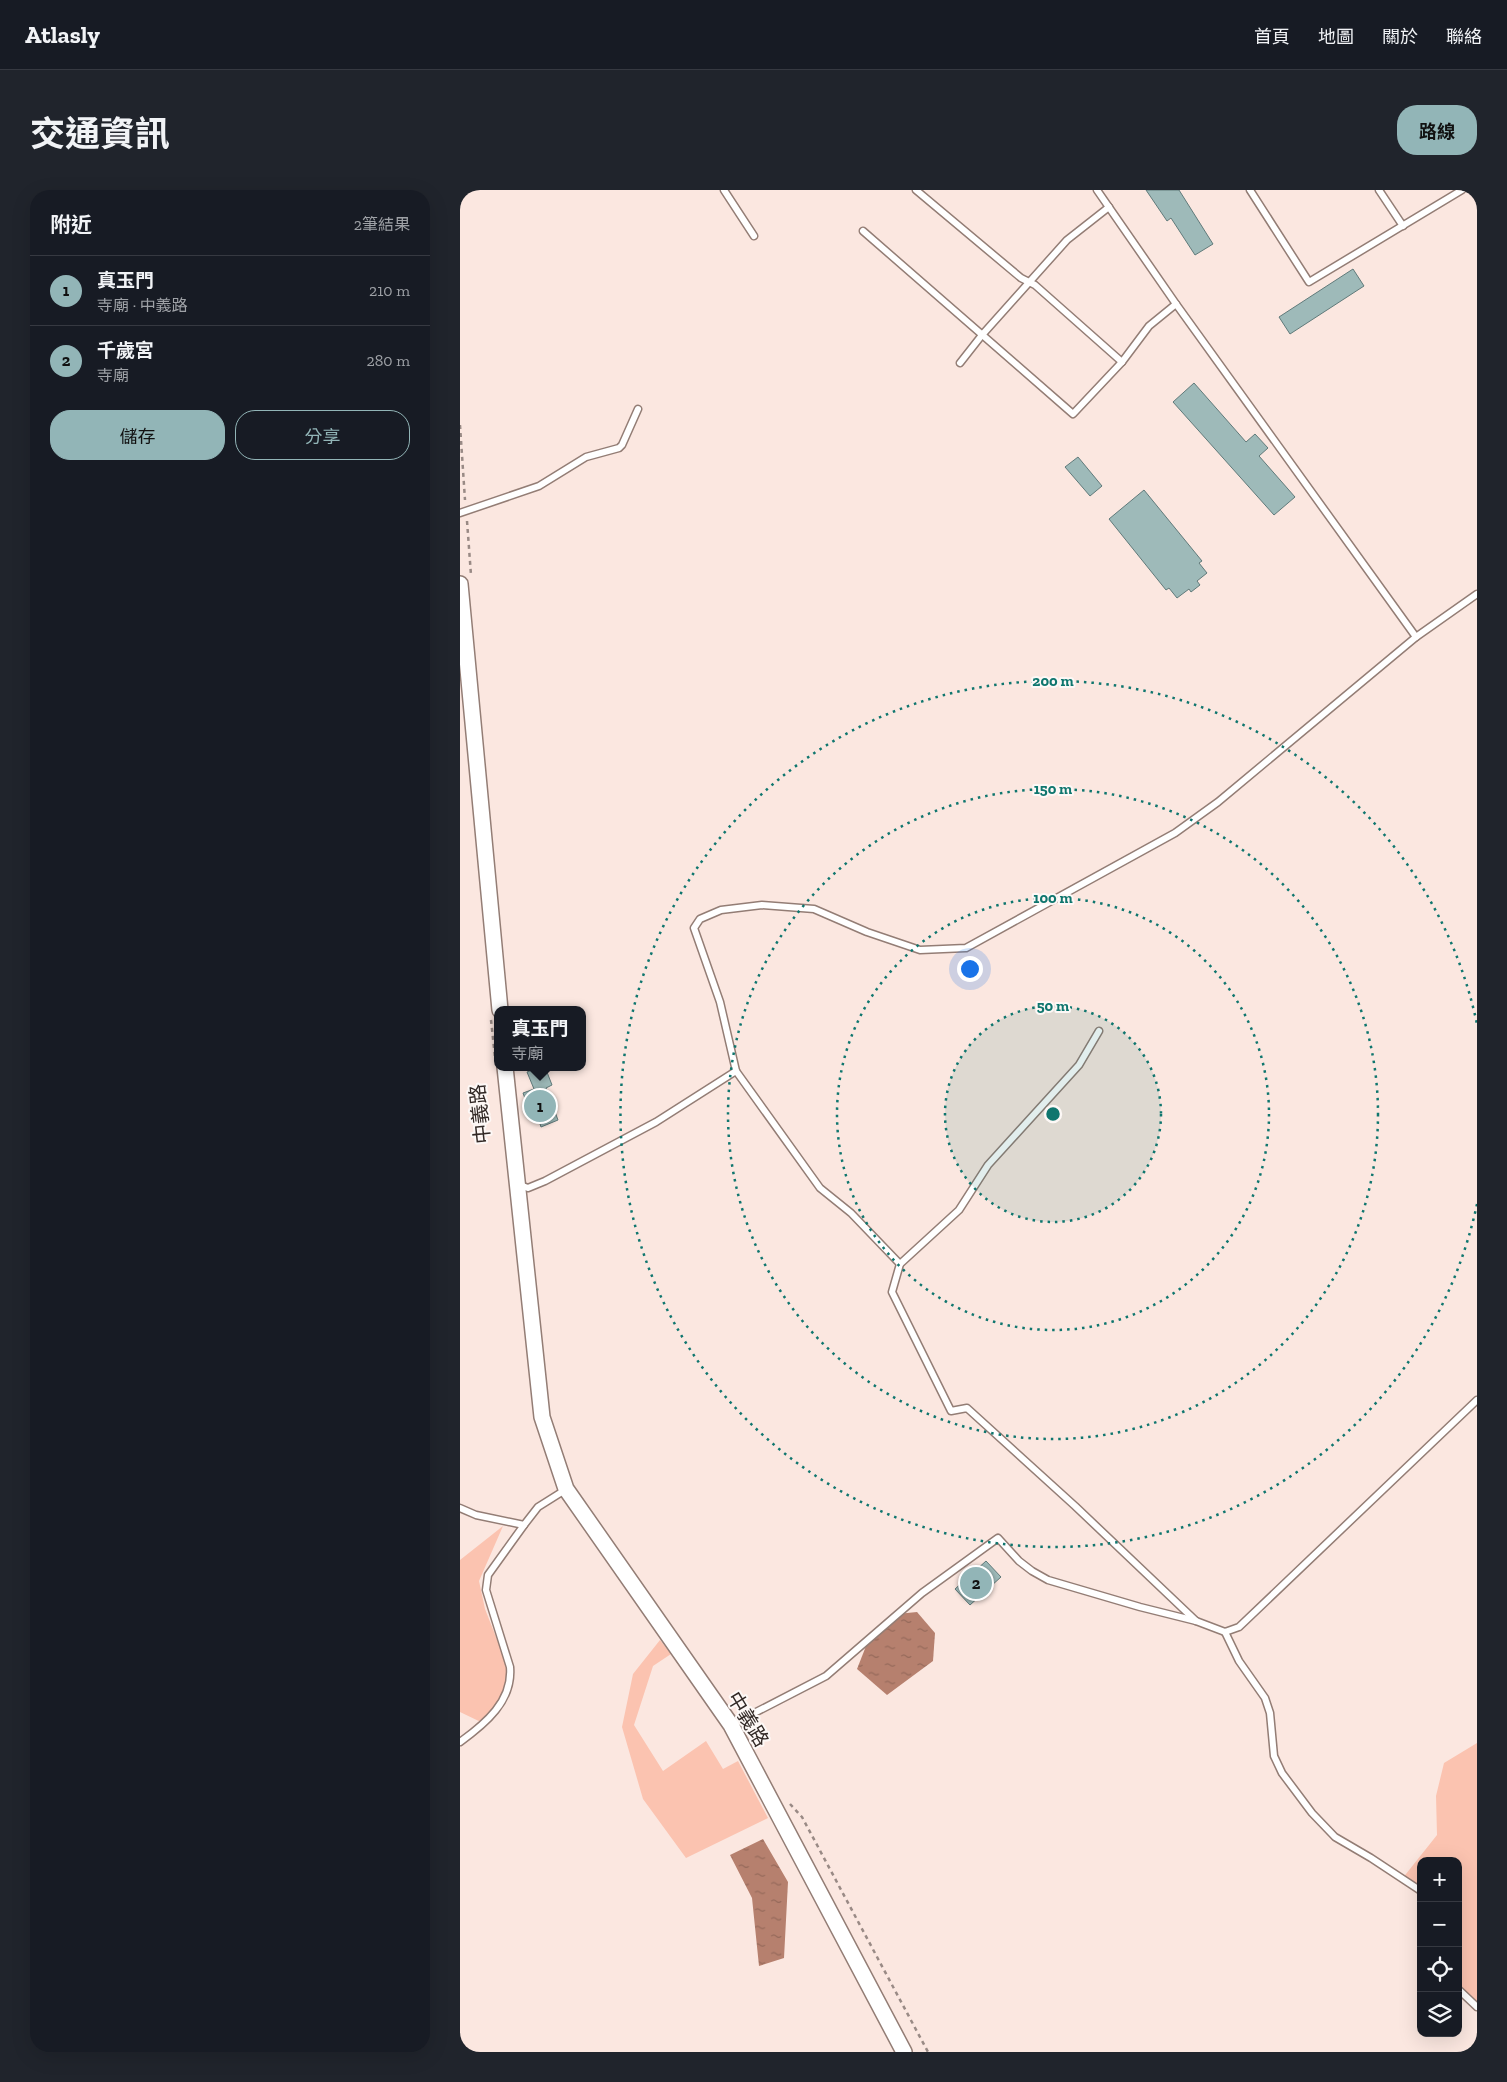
<!DOCTYPE html>
<html lang="zh-TW">
<meta charset="utf-8">
<style>
:root{--surface:#171b24;--page:#20242c;--text:#f1f3f6;--muted:#9ea1a6;--line:#363941;--accent:#92b5b7}
body{margin:0;font-family:"Zilla Slab","Noto Sans TC",serif;background:var(--page);color:var(--text)}
.controls{position:absolute;right:15px;bottom:15px;display:grid;overflow:hidden;border-radius:10px;box-shadow:0 5px 20px #0002}
.controls button{width:45px;height:45px;display:grid;place-items:center;padding:0;border:0;border-bottom:1px solid var(--line);background:var(--surface);color:var(--text);font:25px sans-serif}
.you{position:absolute;left:509px;top:778px;width:18px;height:18px;margin:-12px;border:4px solid #fff;border-radius:50%;background:#1a73e8;box-shadow:0 0 0 8px #1a73e833}
.badge{display:grid;place-items:center;width:32px;height:32px;border-radius:50%;background:var(--accent);color:#111;font-size:16px;font-weight:700}
.pin{position:absolute;translate:-50% -50%;border:2px solid #fff;box-shadow:0 1px 5px #0006}
.popup{position:absolute;left:34px;top:816px;width:92px;height:65px;box-sizing:border-box;display:grid;place-content:center;border-radius:10px;background:var(--surface);filter:drop-shadow(0 1px 4px #0005);font-size:16px;white-space:nowrap;color:var(--muted)}
.popup b{font-size:19px;color:var(--text)}
.popup::after{content:'';position:absolute;left:50%;top:100%;margin-left:-10px;border:10px solid transparent;border-top-color:var(--surface)}
.list{margin:0;padding:0;list-style:none}
h2{display:flex;justify-content:space-between;align-items:center;height:65px;margin:0;padding:0 20px;font-size:21px}
h2 small{font-size:16px;font-weight:400;color:var(--muted)}
.list li{display:grid;grid-template-columns:32px 1fr auto;gap:15px;align-items:center;box-sizing:border-box;height:70px;padding:0 20px;border-top:1px solid var(--line)}
.list b{display:block;font-size:19px;white-space:nowrap}
.list p{margin:0;font-size:16px;white-space:nowrap;color:var(--muted)}
.list em{font-size:16px;font-style:normal;color:var(--muted)}
.actions{display:flex;gap:10px;padding:15px 20px}
.actions a{flex:1;padding:11px 0;border:1px solid var(--accent);border-radius:20px;text-align:center;font-size:18px;color:var(--accent)}
.actions .main{background:var(--accent);color:#111}
.icon{flex:none;width:28px;height:28px;fill:none;stroke:currentColor;stroke-width:2;stroke-linecap:round;stroke-linejoin:round}
.map{position:relative;flex:none;width:1017px;height:1862px;overflow:hidden;border-radius:20px}
header{display:flex;align-items:center;gap:30px;box-sizing:border-box;height:70px;padding:0 25px;background:var(--surface);border-bottom:1px solid var(--line)}
header strong{font-size:24px}
nav{display:flex;gap:28px;margin-inline-start:auto;font-size:18px}
.intro{display:flex;align-items:center;justify-content:space-between;box-sizing:border-box;height:120px;padding:0 30px}
h1{margin:0;font-size:35px}
.button{padding:12px 22px;border-radius:20px;background:var(--accent);color:#111;font-size:18px;font-weight:700}
main{display:flex;gap:30px;padding:0 30px}
aside{flex:1;background:var(--surface);border-radius:20px;box-shadow:0 5px 20px #0002}
.map>svg:first-child{display:block}
</style>
<header>
<strong>Atlasly</strong>
<nav><a>首頁</a><a>地圖</a><a>關於</a><a>聯絡</a></nav>
</header>
<div class="intro"><h1>交通資訊</h1><a class="button">路線</a></div>
<main>
<aside>
<h2>附近<small>2筆結果</small></h2>
<ul class="list">
<li><span class="badge">1</span><div><b>真玉門</b><p>寺廟 · 中義路</p></div><em>210 m</em></li>
<li><span class="badge">2</span><div><b>千歲宮</b><p>寺廟</p></div><em>280 m</em></li>
</ul>
<div class="actions"><a class="main">儲存</a><a>分享</a></div>
</aside>
<div class="map">
<svg width="1017" height="1862" viewBox="0 0 1017 1862">
<defs>
<pattern id="water-ripples" width="26" height="14" patternUnits="userSpaceOnUse" patternTransform="scale(1.25)"><rect width="26" height="14" fill="#b6806e"/><path d="M2 4q2-2 4 0t4 0M15 11q2-2 4 0t4 0" fill="none" stroke="#95695a"/></pattern>
</defs>
<rect width="100%" height="100%" fill="#fbe7e0"/>
<g fill="#fbc3b0">
<polygon points="43,1336 19,1391 25,1419 53,1490 42,1514 25,1534 0,1522 0,1370"/>
<polygon points="200,1450 211,1464 193,1476 174,1535 203,1581 246,1551 263,1579 278,1571 308,1628 226,1668 183,1609 162,1537 173,1484"/>
<polygon points="1017,1553 1017,1820 998,1801 998,1671 961,1671 961,1701 942,1689 977,1645 976,1606 984,1573"/>
</g>
<g fill="url(#water-ripples)">
<polygon points="457,1422 475,1443 473,1471 427,1505 397,1479 408,1451 437,1424"/>
<polygon points="303,1649 328,1692 324,1768 299,1776 292,1708 270,1665"/>
</g>
<g fill="#9ebab9" stroke="#607a7a">
<polygon points="686,0 719,0 753,54 735,65 711,28 707,31"/>
<polygon points="893,79 904,96 830,144 819,127"/>
<polygon points="734,193 786,252 795,244 808,258 799,266 835,307 814,325 713,212"/>
<polygon points="618,267 642,296 630,306 605,277"/>
<polygon points="684,300 742,371 739,373 747,383 737,391 740,395 731,402 729,399 717,408 709,398 706,400 649,329"/>
<polygon points="80,877 85,877 92,895 86,898 98,930 81,937 78,928 73,930 63,903 74,899 67,882"/>
<polygon points="526,1371 541,1387 510,1415 495,1399"/>
</g>
<g fill="none" stroke-linecap="round" stroke-linejoin="round">
<g stroke="#937d75" stroke-width="9">
<g id="service">
<polyline points="264,0 294,46"/>
<polyline points="456,0 561,88 575,95 662,172"/>
<polyline points="637,0 716,114 956,447"/>
<polyline points="790,0 849,92 1002,0"/>
<polyline points="919,0 943,36"/>
<polyline points="403,41 613,224 662,172 689,136 716,114"/>
<polyline points="500,173 522,145 607,50 649,17"/>
<polyline points="0,323 79,296 126,267 159,258 162,255 178,219"/>
<polyline points="639,841 619,875 528,975 499,1020 440,1074 432,1102 491,1221 507,1218 615,1316 736,1431"/>
<polyline points="276,881 360,998 391,1023 440,1074"/>
<polyline points="57,994 68,998 85,991 196,932 276,881 260,812 234,738 240,729 261,720 302,715 354,719 407,742 460,760 506,758 715,643 758,612 956,447 1017,404"/>
<polyline points="0,1318 16,1325 64,1335 78,1317 105,1300"/>
<polyline points="765,1442 779,1471 805,1508 810,1523 814,1566 822,1583 852,1623 875,1647 911,1668 961,1701"/>
<polyline points="271,1535 366,1486 462,1403 538,1348 559,1371 572,1381 588,1390 680,1417 736,1431 765,1442 779,1437 1017,1210"/>
<path d="M 0,1552 C 25,1534 53,1511 50,1477 L 26,1400 L 28,1385 L 64,1335"/>
<polyline points="998,1799 1017,1817"/>
</g>
</g>
<g stroke="#937d75" stroke-width="18">
<g id="tertiary">
<polyline points="0,394 40,820"/>
<polyline points="45,877 82,1227 106,1299 271,1535 444,1862"/>
</g>
</g>
<g stroke="#998a85" stroke-width="2.5" stroke-dasharray="4 4" stroke-linecap="butt">
<polyline points="0,235 5,310"/>
<polyline points="7,331 11,385"/>
<polyline points="31,830 35,867"/>
<polyline points="330,1614 342,1627 468,1862"/>
</g>
<use href="#service" stroke="#fff" stroke-width="6"/>
<use href="#tertiary" stroke="#fff" stroke-width="15"/>
</g>
<circle cx="593" cy="924" r="108" fill="#0f766e" fill-opacity=".12"/>
<g fill="none" stroke="#0f766e" stroke-width="2.5" stroke-dasharray="2.5 5">
<circle cx="593" cy="924" r="108"/>
<circle cx="593" cy="924" r="216"/>
<circle cx="593" cy="924" r="325"/>
<path d="M1017 1014A433 433 0 1 1 1017 834"/>
</g>
<g text-anchor="middle" stroke-width="4" stroke-linejoin="round" paint-order="stroke">
<g font-size="20" fill="#322926" stroke="#fdf8f6">
<text transform="translate(20 924) rotate(-96)" y="7">中義路</text>
<text transform="translate(288 1529) rotate(59)" y="7">中義路</text>
</g>
</g>
<circle cx="593" cy="924" r="8" fill="#0f766e" stroke="#fdf8f6" stroke-width="2.5"/>
<g font-size="15" text-anchor="middle" font-weight="bold" fill="#0f766e" stroke="#fdf8f6" stroke-width="4" stroke-linejoin="round" paint-order="stroke">
<text x="593" y="496">200 m</text>
<text x="593" y="604">150 m</text>
<text x="593" y="713">100 m</text>
<text x="593" y="821">50 m</text>
</g>
</svg>
<div class="controls">
<button>+</button>
<button>−</button>
<button><svg class="icon" aria-label="locate" viewBox="0 0 24 24"><circle cx="12" cy="12" r="6"/><path d="M12 2v4M12 18v4M2 12h4M18 12h4"/></svg></button>
<button><svg class="icon" aria-label="layers" viewBox="0 0 24 24"><path d="M12 4l9 5-9 5-9-5zM3 14l9 5 9-5"/></svg></button>
</div>
<div class="you"></div>
<div class="pin badge" style="left:80px;top:916px">1</div>
<div class="popup"><b>真玉門</b>寺廟</div>
<div class="pin badge" style="left:516px;top:1393px">2</div>
</div>
</main>
